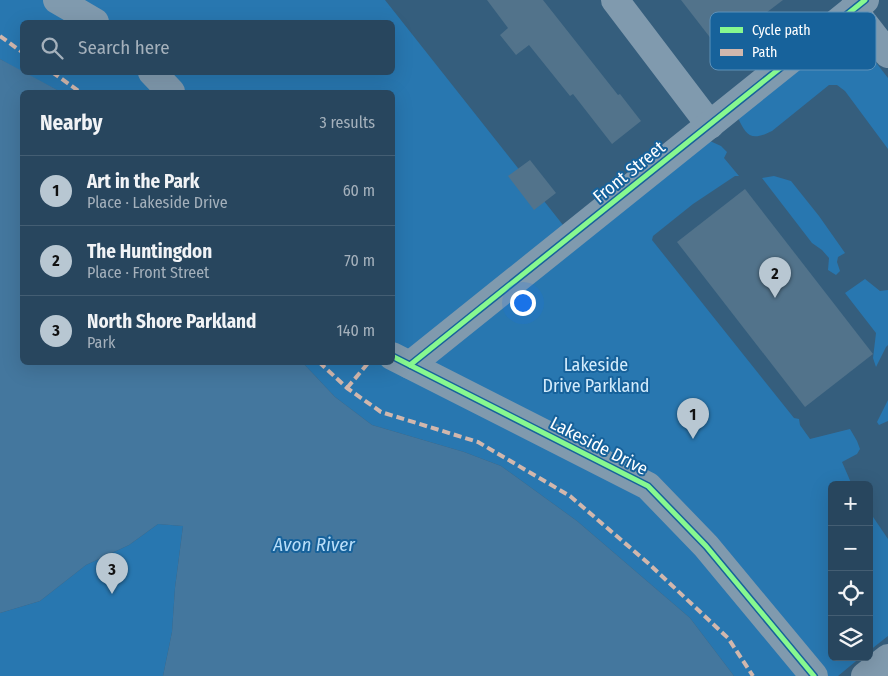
<!DOCTYPE html>
<meta charset="utf-8">
<style>
:root{--surface:#28465e;--page:#345067;--text:#f1f3f6;--muted:#a5b1bc;--line:#445e73;--accent:#b8c7d2}
body{margin:0;font-family:"Fira Sans Condensed",sans-serif;background:var(--page);color:var(--text)}
.controls{position:absolute;right:15px;bottom:15px;display:grid;overflow:hidden;border-radius:8px;box-shadow:0 5px 20px #0002}
.controls button{width:45px;height:45px;display:grid;place-items:center;padding:0;border:0;border-bottom:1px solid var(--line);background:var(--surface);color:var(--text);font:25px sans-serif}
.you{position:absolute;left:522px;top:302px;width:18px;height:18px;margin:-12px;border:4px solid #fff;border-radius:50%;background:#1a73e8;box-shadow:0 0 0 8px #1a73e833}
.badge{display:grid;place-items:center;width:32px;height:32px;border-radius:50%;background:var(--accent);color:#111;font-size:16px;font-weight:700}
.pin{position:absolute;translate:-50% -41px;filter:drop-shadow(0 1px 2px #0008)}
.pin::after{content:'';position:absolute;top:26px;width:18px;height:15px;background:inherit;clip-path:polygon(0 0,100% 0,50% 100%)}
.list{margin:0;padding:0;list-style:none}
h2{display:flex;justify-content:space-between;align-items:center;height:65px;margin:0;padding:0 20px;font-size:21px}
h2 small{font-size:16px;font-weight:400;color:var(--muted)}
.list li{display:grid;grid-template-columns:32px 1fr auto;gap:15px;align-items:center;box-sizing:border-box;height:70px;padding:0 20px;border-top:1px solid var(--line)}
.list b{display:block;font-size:19px;white-space:nowrap}
.list p{margin:0;font-size:16px;white-space:nowrap;color:var(--muted)}
.list em{font-size:16px;font-style:normal;color:var(--muted)}
.icon{flex:none;width:28px;height:28px;fill:none;stroke:currentColor;stroke-width:2;stroke-linecap:round;stroke-linejoin:round}
.map{position:relative;flex:none;width:888px;height:676px;overflow:hidden}
.search{position:absolute;background:var(--surface);box-shadow:0 5px 20px #0002;left:20px;top:20px;width:375px;height:55px;display:flex;align-items:center;gap:12px;box-sizing:border-box;padding:0 18px;border-radius:8px;color:var(--muted);font-size:19px}
.panel{position:absolute;background:var(--surface);box-shadow:0 5px 20px #0002;left:20px;top:90px;width:375px;height:275px;border-radius:8px}
.map>svg:first-child{display:block}
</style>
<div class="map">
<svg width="888" height="676" viewBox="0 0 888 676">
<rect width="100%" height="100%" fill="#355e7d"/>
<g fill="#2877b0">
<polygon points="0,0 385,0 578,244 710,141 721,146 727,152 724,158 739,176 735,176 693,204 653,236 652,240 794,418 799,419 800,425 810,439 850,429 857,441 860,449 857,454 842,462 852,485 832,485 832,657 861,657 838,676 734,676 690,618 577,521 501,466 464,452 372,425 335,397 303,363 392,362 392,92 61,92 24,73 392,72 392,22 22,22 22,72 0,59"/>
<path d="M 841,34 L 850,34 L 857,38 L 888,78 L 888,149 L 845,91 L 837,85 L 829,85 L 772,131 C 750,142 746,135 737,116 Z"/>
<polygon points="774,176 791,181 819,216 845,253 838,257 837,262 840,271 836,275 828,270 829,258 822,250 812,243 762,178"/>
<polygon points="865,279 880,291 888,290 888,345 886,347 876,367 873,358 876,333 845,293"/>
<polygon points="888,400 888,421 879,425 877,422"/>
<polygon points="869,511 888,539 888,636 869,651"/>
<polygon points="158,524 183,526 175,588 172,632 163,676 0,676 0,613 40,601 86,565 129,545"/>
</g>
<polygon fill="#44779e" points="0,59 61,92 22,92 22,362 303,363 335,397 372,425 464,452 501,466 577,521 690,618 734,676 163,676 172,632 175,588 183,526 158,524 129,545 86,565 40,601 0,613"/>
<g fill="#52738b">
<polygon points="487,0 543,0 618,95 620,94 641,121 612,144 573,94 570,96 529,45 516,55 500,35 508,28"/>
<polygon points="681,0 783,0 719,49"/>
<polygon points="530,160 556,193 534,210 508,176"/>
<polygon points="745,189 873,354 805,407 677,242"/>
</g>
<g fill="none" stroke-linecap="round" stroke-linejoin="round">
<g stroke="#809aae" stroke-width="28">
<polyline points="57,0 95,22"/>
<polyline points="615,0 710,125"/>
<polyline points="853,9 888,54"/>
<polyline points="152,72 171,92"/>
<polyline points="392,356 648,486 706,546 814,676"/>
<polyline points="410,365 865,0"/>
<polyline points="865,676 888,658"/>
</g>
<g stroke="#d1b7ad" stroke-width="4" stroke-dasharray="8 4" stroke-linecap="butt">
<polyline points="0,36 22,52"/>
<polyline points="52,72 80,92"/>
<polyline points="319,362 347,388 381,412 478,442 570,496 648,563 728,638 753,676"/>
<polyline points="347,388 369,362"/>
</g>
<g stroke="#17629b" stroke-width="8">
<g id="cycleway">
<polyline points="392,356 648,486 706,546 814,676"/>
<polyline points="410,365 865,0"/>
</g>
</g>
<use href="#cycleway" stroke="#87f88f" stroke-width="5"/>
</g>
<g text-anchor="middle" stroke-width="4" stroke-linejoin="round" paint-order="stroke">
<g font-size="18" fill="#fff" stroke="#17629b">
<text transform="translate(629 172) rotate(-39)" y="6">Front Street</text>
<text transform="translate(599 446) rotate(27)" y="6">Lakeside Drive</text>
</g>
<g font-size="18" fill="#d4ecfc" stroke="#17629b">
<text x="596" y="371">Lakeside<tspan x="596" dy="21">Drive Parkland</tspan></text>
</g>
<g font-size="19" font-style="italic" fill="#b9def9" stroke="#17629b">
<text x="314" y="551">Avon River</text>
</g>
</g>
<rect x="710" y="12" width="166" height="58" rx="8" fill="#17629b" stroke="#5d91b9" stroke-width="1"/>
<rect x="720" y="27" width="23" height="6" fill="#87f88f"/>
<rect x="720" y="49" width="23" height="7" fill="#d1b7ad"/>
<g font-size="14" fill="#fff">
<text x="752" y="35">Cycle path</text>
<text x="752" y="57">Path</text>
</g>
</svg>
<div class="controls">
<button>+</button>
<button>−</button>
<button><svg class="icon" aria-label="locate" viewBox="0 0 24 24"><circle cx="12" cy="12" r="6"/><path d="M12 2v4M12 18v4M2 12h4M18 12h4"/></svg></button>
<button><svg class="icon" aria-label="layers" viewBox="0 0 24 24"><path d="M12 4l9 5-9 5-9-5zM3 14l9 5 9-5"/></svg></button>
</div>
<div class="you"></div>
<div class="pin badge" style="left:693px;top:439px">1</div>
<div class="pin badge" style="left:775px;top:298px">2</div>
<div class="pin badge" style="left:112px;top:594px">3</div>
<div class="search"><svg class="icon" aria-label="search" viewBox="0 0 24 24"><circle cx="10" cy="10" r="6"/><path d="M15 15l6 6"/></svg>Search here</div>
<section class="panel">
<h2>Nearby<small>3 results</small></h2>
<ul class="list">
<li><span class="badge">1</span><div><b>Art in the Park</b><p>Place · Lakeside Drive</p></div><em>60 m</em></li>
<li><span class="badge">2</span><div><b>The Huntingdon</b><p>Place · Front Street</p></div><em>70 m</em></li>
<li><span class="badge">3</span><div><b>North Shore Parkland</b><p>Park</p></div><em>140 m</em></li>
</ul>
</section>
</div>
